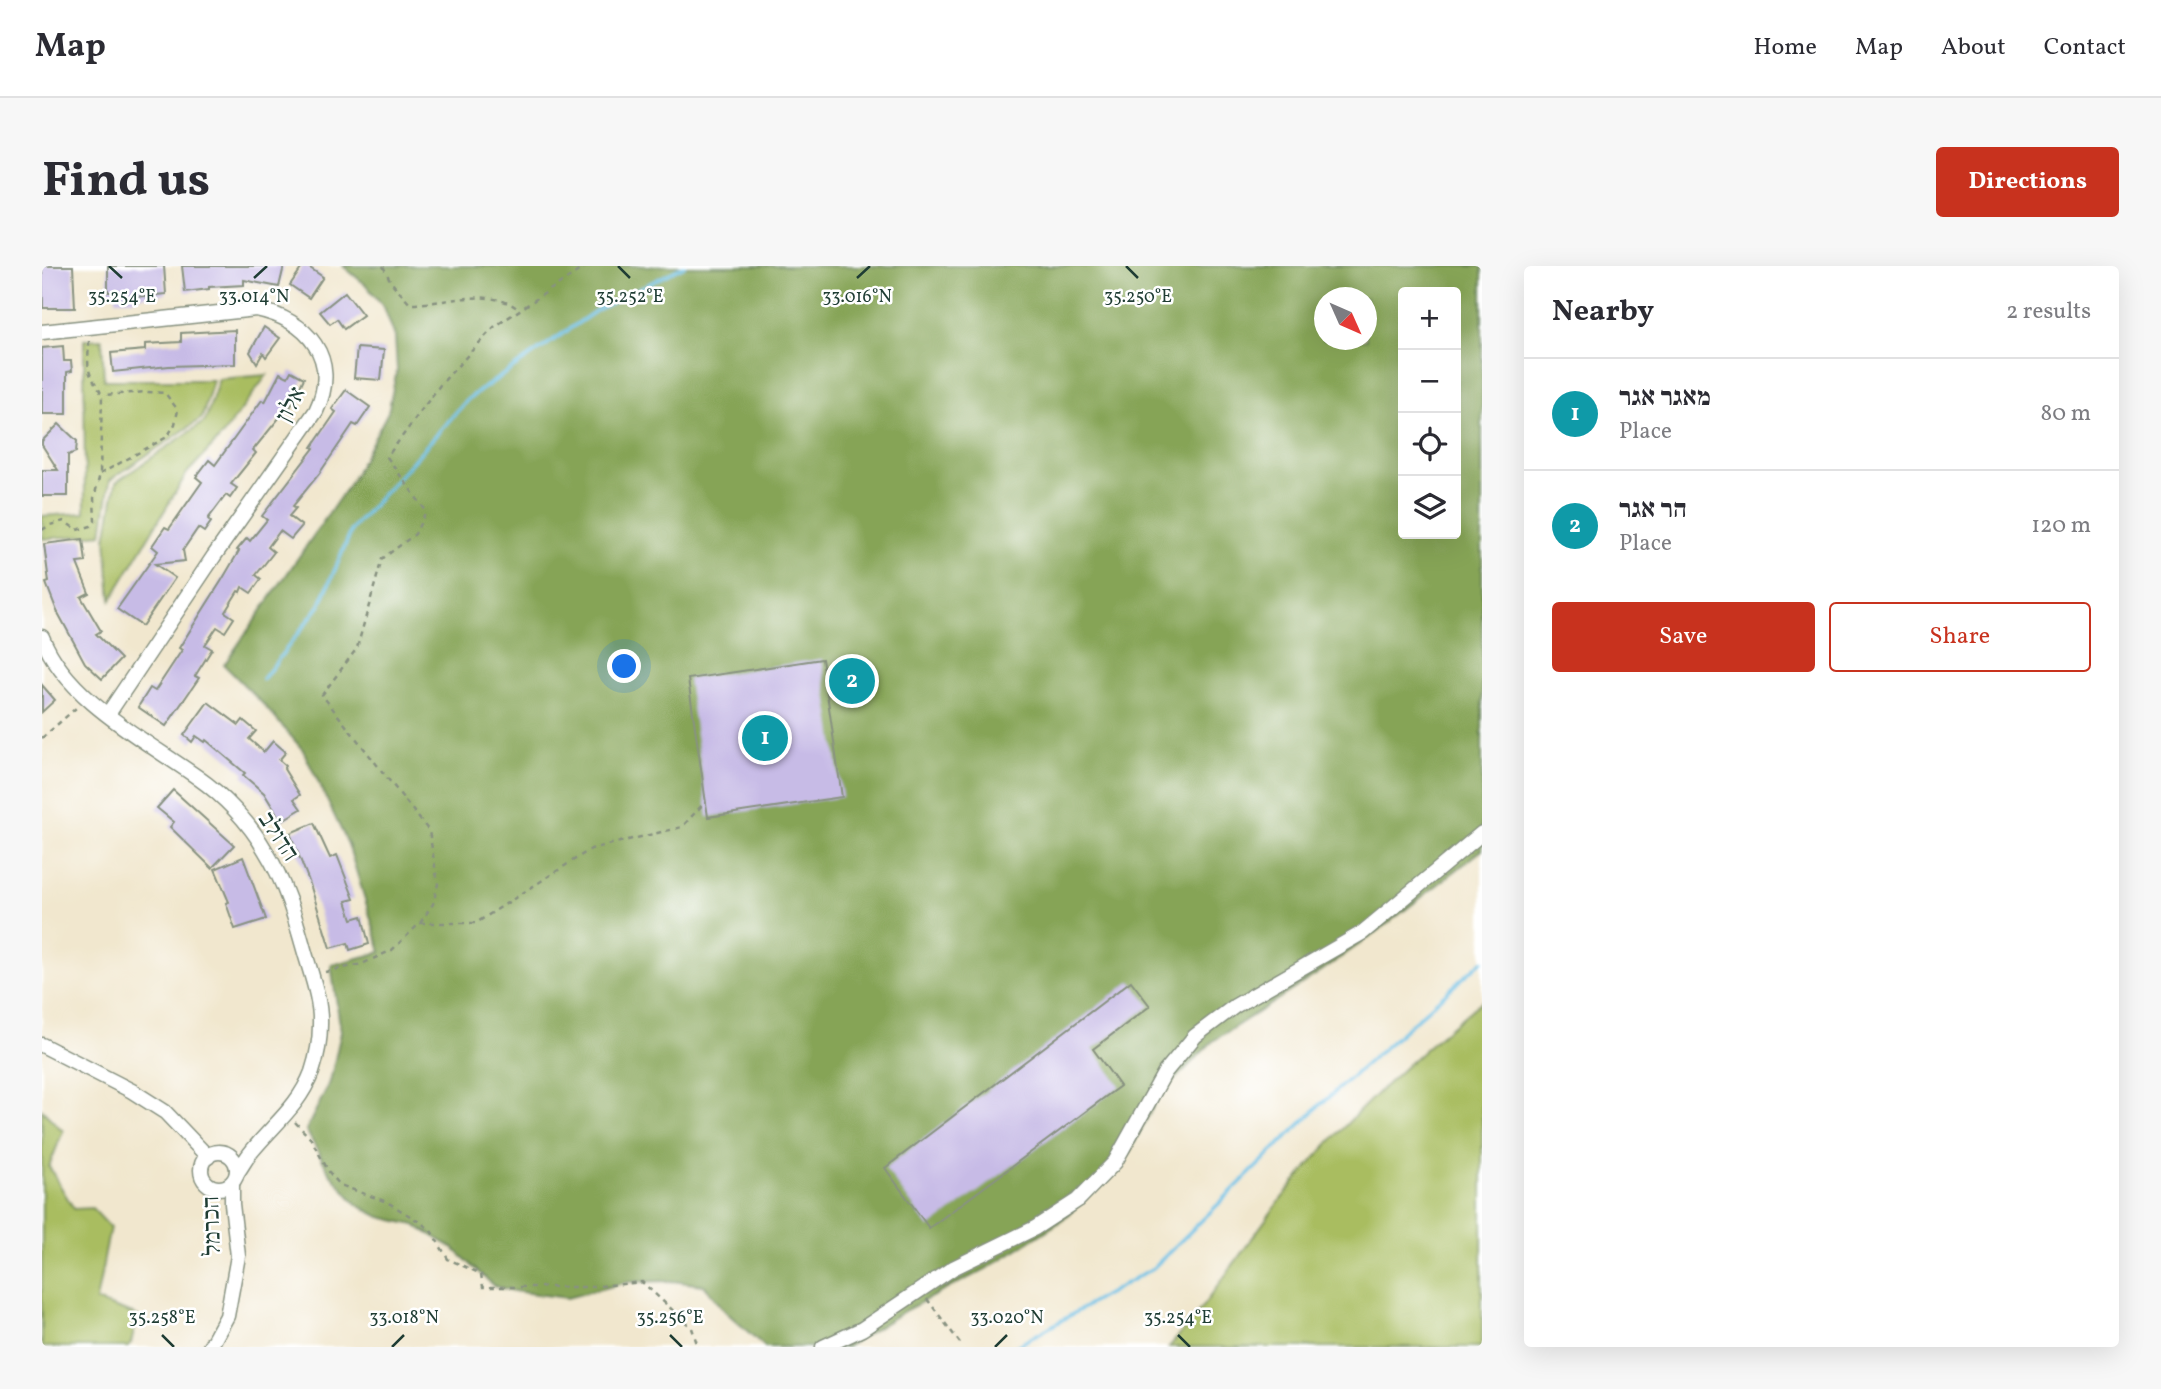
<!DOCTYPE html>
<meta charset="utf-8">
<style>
:root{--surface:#fff;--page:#f7f7f7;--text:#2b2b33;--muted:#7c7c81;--line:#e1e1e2;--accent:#c8321e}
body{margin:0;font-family:Vollkorn,"Frank Ruhl Libre",serif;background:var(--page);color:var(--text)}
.controls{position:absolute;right:21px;top:21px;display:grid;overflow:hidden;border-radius:7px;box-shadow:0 7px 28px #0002}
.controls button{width:63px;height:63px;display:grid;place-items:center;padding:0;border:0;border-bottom:2px solid var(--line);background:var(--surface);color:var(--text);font:35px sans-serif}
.compass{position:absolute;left:1272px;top:21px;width:63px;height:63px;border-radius:50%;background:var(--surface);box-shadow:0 7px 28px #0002;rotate:135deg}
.you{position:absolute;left:583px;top:401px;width:24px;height:24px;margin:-18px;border:5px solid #fff;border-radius:50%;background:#1a73e8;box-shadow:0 0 0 10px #1a73e833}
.badge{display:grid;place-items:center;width:46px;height:46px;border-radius:50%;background:var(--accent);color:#fff;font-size:23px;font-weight:700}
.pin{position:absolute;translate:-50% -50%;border:4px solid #fff;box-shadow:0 2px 7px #0006}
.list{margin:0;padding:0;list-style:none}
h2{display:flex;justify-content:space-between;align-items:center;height:91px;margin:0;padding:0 28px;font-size:30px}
h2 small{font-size:23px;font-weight:400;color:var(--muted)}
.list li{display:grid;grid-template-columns:46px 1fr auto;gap:21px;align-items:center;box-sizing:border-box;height:112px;padding:0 28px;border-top:2px solid var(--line)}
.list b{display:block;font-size:26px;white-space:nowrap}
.list p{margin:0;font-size:23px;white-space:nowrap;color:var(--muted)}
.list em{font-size:23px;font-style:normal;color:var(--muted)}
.actions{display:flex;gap:14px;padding:21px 28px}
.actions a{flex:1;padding:16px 0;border:2px solid var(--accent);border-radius:7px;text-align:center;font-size:24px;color:var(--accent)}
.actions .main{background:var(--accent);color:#fff}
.icon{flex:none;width:38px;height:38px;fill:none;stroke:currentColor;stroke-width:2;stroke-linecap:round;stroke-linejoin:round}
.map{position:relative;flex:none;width:1440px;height:1081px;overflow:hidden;border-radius:7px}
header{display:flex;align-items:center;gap:42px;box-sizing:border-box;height:98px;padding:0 35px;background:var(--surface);border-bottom:2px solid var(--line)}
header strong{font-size:33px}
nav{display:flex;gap:38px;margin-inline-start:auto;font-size:24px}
.intro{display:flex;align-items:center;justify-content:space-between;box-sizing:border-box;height:168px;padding:0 42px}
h1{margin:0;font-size:49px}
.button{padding:18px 32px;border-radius:7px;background:var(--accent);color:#fff;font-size:24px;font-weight:700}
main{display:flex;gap:42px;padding:0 42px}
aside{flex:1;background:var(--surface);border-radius:7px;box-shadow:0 7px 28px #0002}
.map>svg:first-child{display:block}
</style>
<header>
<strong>Map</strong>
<nav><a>Home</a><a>Map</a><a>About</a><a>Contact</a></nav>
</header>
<div class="intro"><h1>Find us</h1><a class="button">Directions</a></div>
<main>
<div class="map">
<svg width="1440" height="1081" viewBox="0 0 1440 1081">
<rect width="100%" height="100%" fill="#fff"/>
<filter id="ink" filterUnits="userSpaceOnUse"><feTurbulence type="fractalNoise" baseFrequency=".0143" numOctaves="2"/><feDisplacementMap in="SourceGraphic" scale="14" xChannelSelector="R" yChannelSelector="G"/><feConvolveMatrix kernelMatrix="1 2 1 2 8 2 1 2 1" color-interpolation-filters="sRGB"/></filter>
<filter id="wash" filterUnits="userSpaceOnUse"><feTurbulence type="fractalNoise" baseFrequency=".00686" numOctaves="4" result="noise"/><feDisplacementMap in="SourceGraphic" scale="28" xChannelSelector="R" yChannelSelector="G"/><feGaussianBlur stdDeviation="1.57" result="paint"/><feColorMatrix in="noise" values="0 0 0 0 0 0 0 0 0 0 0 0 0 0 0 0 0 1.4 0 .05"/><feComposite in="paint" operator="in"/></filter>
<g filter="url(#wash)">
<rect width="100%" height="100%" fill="#f1e7ce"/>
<g fill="#a9bd61" stroke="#647d4a" stroke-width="2">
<polygon points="60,73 62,114 171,114 160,152 68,214 60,268 1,273 0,250 43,247 42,74"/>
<polygon points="225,109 179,171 145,207 69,334 64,273 74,216 163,155 177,113"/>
<path d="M 1440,735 L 1440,1081 L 1127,1081 C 1173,1030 1209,969 1253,916 C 1308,849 1373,789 1440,735 Z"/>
<polygon points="0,844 21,865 7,901 32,943 50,942 68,961 54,1035 96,1050 89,1077 86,1081 0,1081"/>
</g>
<path fill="#86a457" stroke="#527046" stroke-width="2" fill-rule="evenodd" d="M 301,0 L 1440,0 L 1440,584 L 1336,665 L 1278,706 L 1171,775 L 1117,829 L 1086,889 L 1021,954 L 944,1003 L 864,1044 L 804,1081 L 723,1081 L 683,1045 L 662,1019 L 630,1015 L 585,1016 L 525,1032 L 471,1025 L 452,1020 L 411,982 L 372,959 L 338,951 L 315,939 L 287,906 L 264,864 L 288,816 L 299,766 L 289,699 L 339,686 L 306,578 L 261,484 L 222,439 L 182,399 L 310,214 L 346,146 L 355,104 L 353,71 L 342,41 L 325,20 ZM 1361,26 L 1414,26 L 1414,268 L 1361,268 ZM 1282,32 L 1324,32 L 1324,74 L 1282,74 Z"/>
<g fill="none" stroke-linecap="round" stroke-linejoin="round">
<g stroke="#67bee4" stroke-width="3.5">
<polyline points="221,413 278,339 310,263 426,133 555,44 642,0"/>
<polyline points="973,1081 1111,1002 1279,838 1440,695"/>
</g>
</g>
<g id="blocks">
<g fill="#c7bbe6">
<polygon points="0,0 31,0 33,42 1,42"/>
<polygon points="66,0 122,0 124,28 92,31 92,34 74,34 74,26 66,26"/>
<polygon points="140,0 242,0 237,21 202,14 202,19 167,21 167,23 143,26"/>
<polygon points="261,0 265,0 281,11 267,32 248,19"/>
<polygon points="303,26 321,49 302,63 295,53 288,58 278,46"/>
<polygon points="222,61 238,72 224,91 221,87 215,97 208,86"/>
<polygon points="193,64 193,98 127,100 71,106 69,87 103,84 103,78 139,76 139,67"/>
<polygon points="21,80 22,95 29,95 30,105 25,106 25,148 0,148 0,82"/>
<polygon points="315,82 342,84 339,114 312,112"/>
<polygon points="249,105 262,112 253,132 248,142 246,141 211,184 214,187 189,218 195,222 188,232 184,229 166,253 169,256 162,266 156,262 141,284 143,295 113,298 133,312 100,360 75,343 116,285 110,280 123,261 127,263 160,216 154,211 167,194 173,199 220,134 223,136 238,107 246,111"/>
<polygon points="304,124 328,141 315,160 311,158 277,208 251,240 254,242 247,250 260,260 249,273 238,265 226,281 232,286 214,309 219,313 209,327 200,321 198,326 196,325 183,346 192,352 183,366 175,361 163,379 170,383 153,410 157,412 124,460 96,441 108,422 113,425 140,384 137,382 180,314 197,285 195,284 205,272 208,275 225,254 220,250 272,182 270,181 294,146 290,143"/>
<polygon points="17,158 35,175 34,186 26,189 26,230 0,230 0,204 16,204 0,179 0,175"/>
<polygon points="41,273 44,296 35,297 47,327 39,331 59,365 54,368 79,393 60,413 43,397 15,345 4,317 7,316 2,278"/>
<polygon points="780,393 800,531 666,551 646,413"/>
<polygon points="0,419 13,434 0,446"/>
<polygon points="166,436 197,459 201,454 214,465 207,473 222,486 231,475 244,486 237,494 244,500 242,503 258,529 252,533 259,543 239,555 222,527 201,509 203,507 164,474 163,476 154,470 150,476 142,469"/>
<polygon points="131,524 192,579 170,602 128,561 132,556 115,542"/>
<polygon points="272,557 288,592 295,589 312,633 304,635 310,653 320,650 327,678 308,684 306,677 288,682 268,618 248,567"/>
<polygon points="201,591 224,653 193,663 184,637 187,636 173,603"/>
<polygon points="1089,715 1108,740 1051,783 1078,820 887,962 843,902"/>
</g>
</g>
</g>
<g filter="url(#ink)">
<use href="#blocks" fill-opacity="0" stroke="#889281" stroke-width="2"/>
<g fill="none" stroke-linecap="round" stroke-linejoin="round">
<g stroke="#889281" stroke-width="17">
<g id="street">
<path d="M 0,66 L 214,43 C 266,54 299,93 274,145 L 172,290 L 66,448"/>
<path d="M 0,371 C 24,433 103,474 155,511 C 181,529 207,556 223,584 C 243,616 253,651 263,687 C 270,711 279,735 278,759 C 278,775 275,791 270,806 C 257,840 232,858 210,885 C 204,892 200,900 195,907"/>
<polyline points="0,779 90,825 123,846 166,891"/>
<circle cx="177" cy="904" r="18"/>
<polyline points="168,1081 185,1050 196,990 190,938 190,917"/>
<polyline points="781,1081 820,1063 911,1002 993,962 1036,934 1073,896 1123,806 1153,770 1193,740 1320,667 1440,567"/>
</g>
</g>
<g stroke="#889281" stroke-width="2.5" stroke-dasharray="5 5" stroke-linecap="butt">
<path d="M 341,0 L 349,16 L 368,38 C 405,38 446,20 478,44"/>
<polyline points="58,208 125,171 133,158 136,144 123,127 105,126 61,129"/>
<path d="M 0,264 L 8,259 L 22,255 L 35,264 L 49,260 L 53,255 L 52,232 L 58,208 L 60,130 C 57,120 49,114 47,104 C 45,95 47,84 47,75"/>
<polyline points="0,472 34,442"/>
<polyline points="378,657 434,657 549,583 640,561 662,537"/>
<polyline points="283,706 320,698 350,684 378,657 391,638 396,618 387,565 280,429 315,382 340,293 373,268 384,245 345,191 398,119 452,61 544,0"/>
<polyline points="253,856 269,873 287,906 298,919 345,936 368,950 388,963 406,993 439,1008 441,1021 548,1021 600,1016 650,1062 656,1081"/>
<polyline points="885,1033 921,1081"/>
</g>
<use href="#street" stroke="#fff" stroke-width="14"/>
</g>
</g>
<path fill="none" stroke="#1f3d34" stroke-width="2.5" d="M 67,0 L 80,12M 576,0 L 588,12M 1084,0 L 1096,12M 212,12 L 225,0M 815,12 L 828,0M 120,1069 L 132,1081M 628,1069 L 640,1081M 1136,1069 L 1148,1081M 350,1081 L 362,1069M 953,1081 L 965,1069"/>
<g text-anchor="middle" stroke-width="5" stroke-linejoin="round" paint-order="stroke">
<g font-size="24" fill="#1f3d34" stroke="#fff">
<text transform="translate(248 138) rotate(-62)" y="8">אלון</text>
<text transform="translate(237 570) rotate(57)" y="8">הדולב</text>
<text transform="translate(169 960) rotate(-92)" y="8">הכרמל</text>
</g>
</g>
<g font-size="18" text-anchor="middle" fill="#1f3d34" stroke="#fff" stroke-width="5" stroke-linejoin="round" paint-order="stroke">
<text x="80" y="36">35.254°E</text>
<text x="212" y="36">33.014°N</text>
<text x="588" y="36">35.252°E</text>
<text x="815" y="36">33.016°N</text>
<text x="1096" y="36">35.250°E</text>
<text x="120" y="1057">35.258°E</text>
<text x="362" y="1057">33.018°N</text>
<text x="628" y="1057">35.256°E</text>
<text x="965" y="1057">33.020°N</text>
<text x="1136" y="1057">35.254°E</text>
</g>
</svg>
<div class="controls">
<button>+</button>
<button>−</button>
<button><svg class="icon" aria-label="locate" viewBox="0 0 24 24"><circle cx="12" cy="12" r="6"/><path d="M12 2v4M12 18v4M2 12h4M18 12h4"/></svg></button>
<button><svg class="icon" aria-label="layers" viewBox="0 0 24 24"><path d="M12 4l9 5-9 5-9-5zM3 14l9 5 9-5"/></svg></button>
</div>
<svg class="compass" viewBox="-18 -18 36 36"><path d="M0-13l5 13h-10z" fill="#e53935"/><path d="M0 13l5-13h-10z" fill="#7c7c81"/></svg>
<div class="you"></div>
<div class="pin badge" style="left:723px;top:472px;background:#0f9aa8">1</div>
<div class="pin badge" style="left:810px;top:415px;background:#0f9aa8">2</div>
</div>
<aside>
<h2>Nearby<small>2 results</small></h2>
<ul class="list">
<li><span class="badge" style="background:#0f9aa8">1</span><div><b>מאגר אגר</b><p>Place</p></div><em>80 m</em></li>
<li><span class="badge" style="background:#0f9aa8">2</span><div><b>הר אגר</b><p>Place</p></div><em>120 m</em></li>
</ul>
<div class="actions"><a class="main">Save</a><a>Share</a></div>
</aside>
</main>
